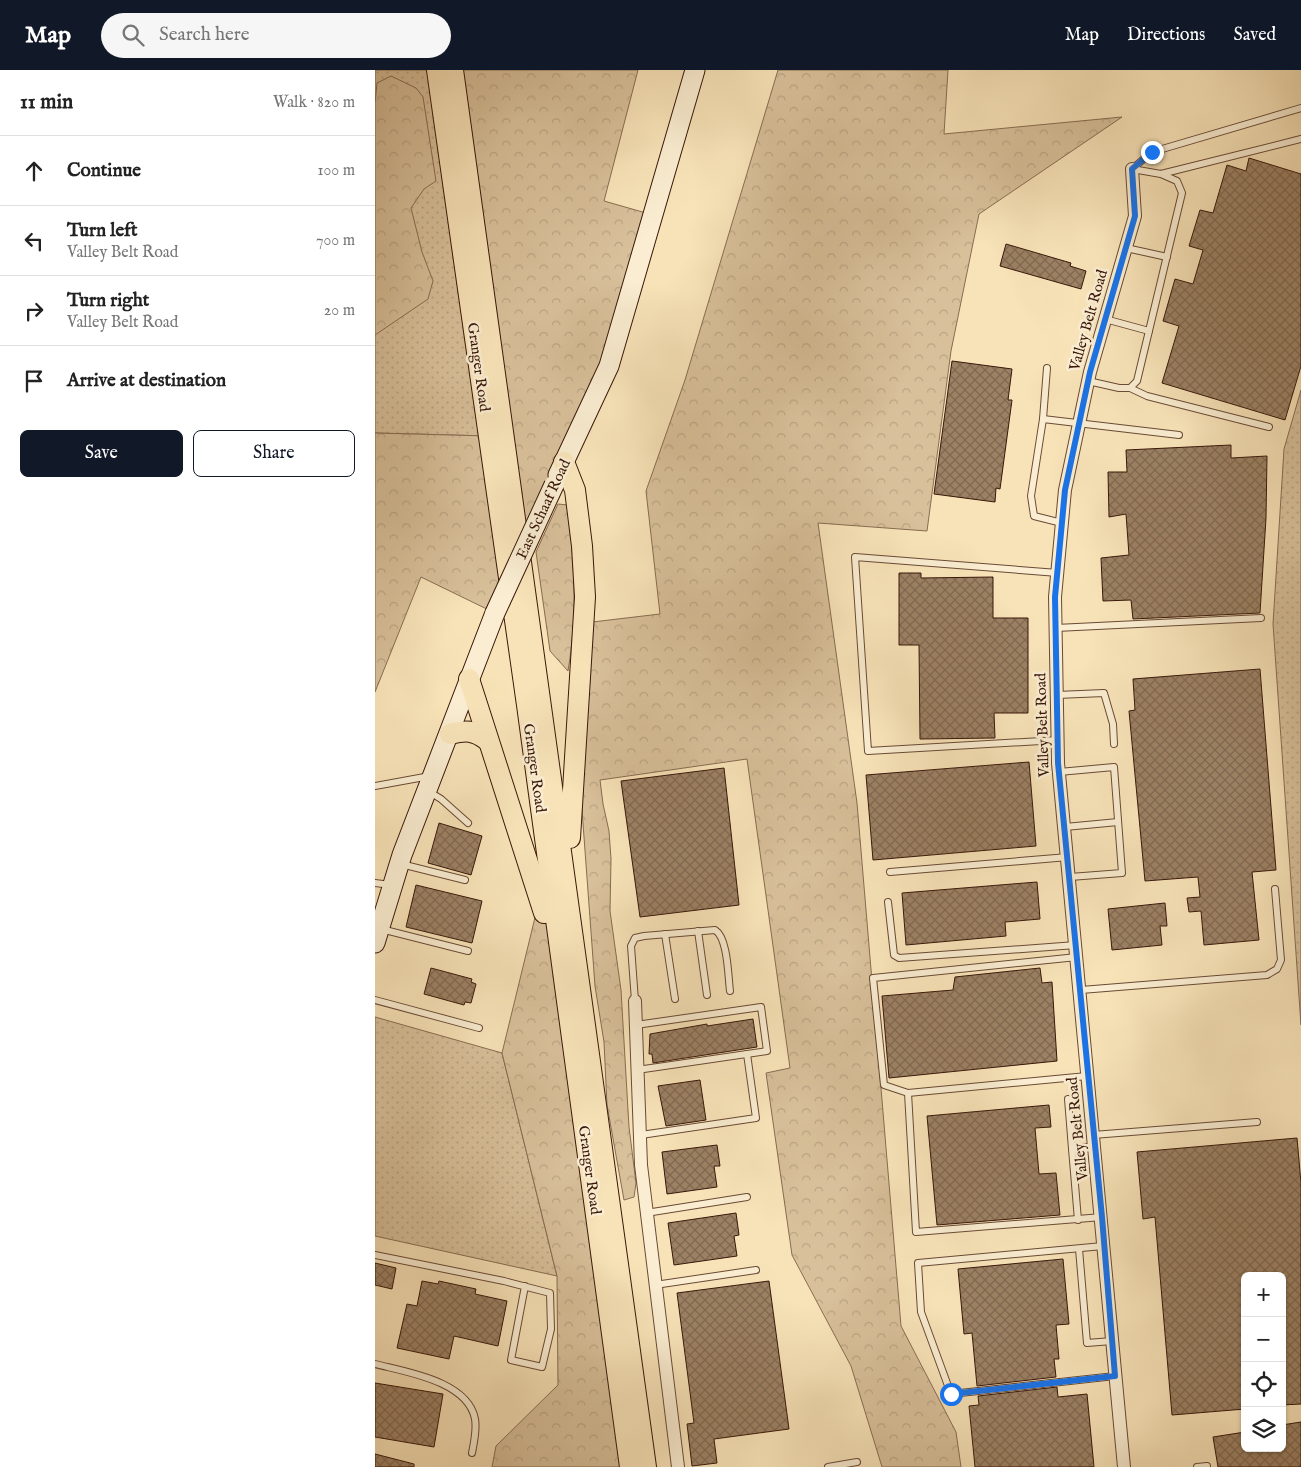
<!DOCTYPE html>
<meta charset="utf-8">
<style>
:root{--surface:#fff;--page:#f6f6f6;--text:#222;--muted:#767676;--line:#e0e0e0;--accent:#111827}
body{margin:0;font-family:"IM FELL English",serif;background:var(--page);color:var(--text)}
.controls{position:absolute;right:15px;bottom:15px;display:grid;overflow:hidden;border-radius:8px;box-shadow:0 1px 4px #0004}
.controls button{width:45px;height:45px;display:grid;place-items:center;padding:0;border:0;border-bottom:1px solid var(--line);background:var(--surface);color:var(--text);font:25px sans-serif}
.stop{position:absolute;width:15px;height:15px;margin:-11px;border:4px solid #1a73e8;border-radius:50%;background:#fff}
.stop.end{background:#1a73e8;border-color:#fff;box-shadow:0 1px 5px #0008}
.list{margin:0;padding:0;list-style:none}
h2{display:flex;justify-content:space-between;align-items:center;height:65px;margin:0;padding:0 20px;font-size:21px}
h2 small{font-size:16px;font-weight:400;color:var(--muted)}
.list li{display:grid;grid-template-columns:32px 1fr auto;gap:15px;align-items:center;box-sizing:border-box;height:70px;padding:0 20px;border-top:1px solid var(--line)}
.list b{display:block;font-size:19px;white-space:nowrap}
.list p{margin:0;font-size:16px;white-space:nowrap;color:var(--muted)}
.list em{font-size:16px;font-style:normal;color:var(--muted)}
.actions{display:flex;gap:10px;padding:15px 20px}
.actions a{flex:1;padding:11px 0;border:1px solid var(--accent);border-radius:8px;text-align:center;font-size:18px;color:var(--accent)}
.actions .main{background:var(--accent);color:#fff}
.icon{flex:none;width:28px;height:28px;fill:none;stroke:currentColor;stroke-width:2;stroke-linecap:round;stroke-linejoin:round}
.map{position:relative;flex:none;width:926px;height:1397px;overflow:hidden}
header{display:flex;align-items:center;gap:30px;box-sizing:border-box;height:70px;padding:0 25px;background:var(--accent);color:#fff}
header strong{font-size:24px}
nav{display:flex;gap:28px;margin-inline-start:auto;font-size:18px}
.search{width:350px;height:45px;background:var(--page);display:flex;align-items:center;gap:12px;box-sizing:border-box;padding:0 18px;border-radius:28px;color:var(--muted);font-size:19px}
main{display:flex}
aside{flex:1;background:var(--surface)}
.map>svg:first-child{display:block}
</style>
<header>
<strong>Map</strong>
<div class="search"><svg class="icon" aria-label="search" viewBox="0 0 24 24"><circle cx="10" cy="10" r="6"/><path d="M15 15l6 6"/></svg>Search here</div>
<nav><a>Map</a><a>Directions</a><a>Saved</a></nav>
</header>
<main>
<aside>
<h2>11 min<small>Walk · 820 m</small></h2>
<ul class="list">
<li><svg class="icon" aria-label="ahead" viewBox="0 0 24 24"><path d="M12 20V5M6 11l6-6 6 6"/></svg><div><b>Continue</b></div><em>100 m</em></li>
<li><svg class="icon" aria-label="left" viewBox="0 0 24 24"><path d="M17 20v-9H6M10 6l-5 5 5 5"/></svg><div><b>Turn left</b><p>Valley Belt Road</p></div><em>700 m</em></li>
<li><svg class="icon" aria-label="right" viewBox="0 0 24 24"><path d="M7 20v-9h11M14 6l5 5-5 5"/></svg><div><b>Turn right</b><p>Valley Belt Road</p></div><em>20 m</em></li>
<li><svg class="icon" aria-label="arrive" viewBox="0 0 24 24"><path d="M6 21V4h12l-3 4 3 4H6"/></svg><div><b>Arrive at destination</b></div></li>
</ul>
<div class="actions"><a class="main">Save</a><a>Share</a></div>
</aside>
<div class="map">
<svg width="926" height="1397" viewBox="0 0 926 1397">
<defs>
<pattern id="grass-dots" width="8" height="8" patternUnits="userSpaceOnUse" patternTransform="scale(1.25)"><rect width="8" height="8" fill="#d8c09a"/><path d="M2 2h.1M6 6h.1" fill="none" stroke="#baa483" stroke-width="1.8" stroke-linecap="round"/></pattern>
<pattern id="forest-crowns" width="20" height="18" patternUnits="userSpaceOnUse" patternTransform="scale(1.25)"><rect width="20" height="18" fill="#d8c09a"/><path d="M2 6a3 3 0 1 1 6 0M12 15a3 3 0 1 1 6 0" fill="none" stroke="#baa483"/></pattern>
<pattern id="building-cross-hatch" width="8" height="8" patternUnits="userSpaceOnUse" patternTransform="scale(1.25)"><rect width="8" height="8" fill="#9c8164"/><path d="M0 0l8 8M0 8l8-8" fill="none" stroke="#806951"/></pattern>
</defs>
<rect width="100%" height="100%" fill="#f8e3b8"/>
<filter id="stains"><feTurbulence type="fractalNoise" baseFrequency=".004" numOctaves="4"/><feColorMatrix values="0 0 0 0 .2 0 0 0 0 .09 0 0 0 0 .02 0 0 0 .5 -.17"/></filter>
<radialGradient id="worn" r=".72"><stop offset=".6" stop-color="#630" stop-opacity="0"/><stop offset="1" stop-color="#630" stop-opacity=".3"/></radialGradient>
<g fill="url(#grass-dots)" stroke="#886c52">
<polygon points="0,0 62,0 114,366 0,363"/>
<polygon points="926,320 926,955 898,554 909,379"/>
<polygon points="0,947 127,983 182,1206 0,1166"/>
</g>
<g fill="url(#forest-crowns)" stroke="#886c52">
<polygon points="78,0 263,0 229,131 278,145 234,296 146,485"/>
<polygon points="403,0 573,0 569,64 747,47 604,144 576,281 552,461 443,453 482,733 526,1256 581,1362 586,1397 507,1397 476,1296 417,1185 391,1003 415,998 372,689 225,710 228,734 234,761 236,789 235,841 246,920 254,1057 261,1113 259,1127 249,1130 232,1035 229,972 220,916 205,713 209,553 285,544 271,421 310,310"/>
<polygon points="16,6 41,18 48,27 61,111 49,119 36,138 47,182 58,211 53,229 0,265 0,33 2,13"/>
<polygon points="0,363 114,366 135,509 120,543 46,507 0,622"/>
<path d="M 183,434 L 193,435 C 199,495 203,541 193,601 L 175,581 L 161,482 Z"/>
<polygon points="165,827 171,847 255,1397 117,1397 121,1376 183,1315 182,1206 127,983"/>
</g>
<g fill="url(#building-cross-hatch)" stroke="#391709">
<polygon points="874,88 926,104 926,296 910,350 787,313 804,256 788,251 800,209 818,214 828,180 814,176 825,140 838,143 852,95 871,101"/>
<polygon points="631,174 696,193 695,196 711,201 706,219 625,196"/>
<polygon points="577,291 637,299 633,330 637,330 625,419 621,418 620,432 559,424"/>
<polygon points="856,375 856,388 892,386 891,448 885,543 758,549 756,530 728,531 726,488 754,485 751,444 734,447 733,402 752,402 751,380"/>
<polygon points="524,503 546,503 546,508 618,507 618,548 653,548 653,643 619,643 620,668 545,669 544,575 524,575"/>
<polygon points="885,599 901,800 877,802 884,870 829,875 826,841 814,842 812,828 825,827 823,807 770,811 754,641 760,640 758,609"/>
<polygon points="654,692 661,776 498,790 491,705"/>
<polygon points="349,698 364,835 265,847 246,711"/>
<polygon points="64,753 107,766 96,805 53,793"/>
<polygon points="662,812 665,849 630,852 631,866 531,875 527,823"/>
<polygon points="41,815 107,831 97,873 31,857"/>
<polygon points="790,833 792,856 785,856 787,875 737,880 733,839"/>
<polygon points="56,898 97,909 96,912 101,914 96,933 90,932 89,935 49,924"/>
<polygon points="665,898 667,913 677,912 682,991 514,1008 507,926 578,920 580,907"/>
<polygon points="378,949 382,977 278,993 277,984 274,984 275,964 332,954 332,956"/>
<polygon points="325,1010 331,1050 291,1056 283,1016"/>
<polygon points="674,1035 676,1057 660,1058 664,1104 681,1103 685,1145 562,1155 552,1046"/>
<polygon points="922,1068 926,1113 926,1334 907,1335 907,1206 870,1206 870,1339 797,1345 780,1147 768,1149 762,1082"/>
<polygon points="342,1075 345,1096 339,1096 342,1117 292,1124 287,1082"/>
<polygon points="361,1143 364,1165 359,1166 362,1186 299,1195 293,1153"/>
<polygon points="688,1189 694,1254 681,1255 684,1289 679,1289 681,1307 602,1316 597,1263 589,1264 583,1199"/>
<polygon points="0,1193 21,1198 17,1219 0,1215"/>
<polygon points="47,1211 63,1214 64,1211 101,1219 100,1224 132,1231 123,1276 79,1266 74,1289 22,1278 32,1234 42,1236"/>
<polygon points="394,1211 414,1359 339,1369 342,1393 317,1396 312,1354 319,1353 302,1223"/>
<polygon points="0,1313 68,1324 59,1377 0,1367"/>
<polygon points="682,1317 683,1327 712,1324 719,1397 600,1397 594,1336 604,1335 603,1326"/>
<polygon points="926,1352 926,1397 843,1397 838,1367 870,1362 870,1378 907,1378 907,1355"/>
<polygon points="0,1384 39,1394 39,1397 0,1397"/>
</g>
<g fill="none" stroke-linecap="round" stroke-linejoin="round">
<g stroke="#694a35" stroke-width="8">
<g id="lane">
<polyline points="757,99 777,82 926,38"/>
<polyline points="757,99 786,104 926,69"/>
<polyline points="751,178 792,187"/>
<polyline points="730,249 774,261"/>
<polyline points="713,311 744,318 755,318 762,311 807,123 802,111 786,104"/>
<polyline points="755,318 772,326 894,357"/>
<polyline points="668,349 672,298"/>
<polyline points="687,453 659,446 656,426 668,349 804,365"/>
<polyline points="683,503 480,487 493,681 683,670"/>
<polyline points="681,558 886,548"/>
<polyline points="682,625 729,623 738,654 739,674"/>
<polyline points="684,702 739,697 747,803 695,807"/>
<polyline points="0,716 55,706"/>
<polyline points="53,721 66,729 93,753"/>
<polyline points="690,757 743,752"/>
<polyline points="26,794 90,810"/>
<polyline points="515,802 693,787"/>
<polyline points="0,813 16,815"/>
<polyline points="513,832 519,885 524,888 701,875"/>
<polyline points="6,859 93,881"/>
<polyline points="323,861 332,925"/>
<polyline points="290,864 300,929"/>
<polyline points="702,887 498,908 509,1015 533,1023 712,1006"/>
<polyline points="706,920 892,905 902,899 906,890 900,819"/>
<polyline points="0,930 104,958"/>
<path d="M 260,931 L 256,876 L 260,868 L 269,866 L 340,860 C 353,868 353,906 355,921"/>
<polyline points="261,955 386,937 392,981 262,1000"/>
<polyline points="533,1023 541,1162 727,1147"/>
<polyline points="693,1029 697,1079 720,1076"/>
<polyline points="266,1065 381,1048 372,984"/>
<polyline points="718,1065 882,1052"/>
<polyline points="697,1079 703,1150"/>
<polyline points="271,1143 372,1127"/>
<polyline points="728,1176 543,1193 546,1242 576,1324 740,1306"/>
<polyline points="704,1179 712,1273 737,1271"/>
<polyline points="0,1185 129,1211 175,1223 176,1259 167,1297 136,1290 150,1216"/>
<polyline points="280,1215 381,1200"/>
<path d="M 0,1294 C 31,1302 93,1311 100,1349 C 102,1360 99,1372 97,1383"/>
<polyline points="453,1397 482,1392"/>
<polyline points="822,1397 832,1396"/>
</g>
</g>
<g stroke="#694a35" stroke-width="14">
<g id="street">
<polyline points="260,931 266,1095 303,1397"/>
<polyline points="749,1397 683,693 680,527 690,420 715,302 760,146 757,99"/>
</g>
</g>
<g stroke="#391709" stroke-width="21">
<g id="secondary">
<polyline points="183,405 234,296 320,0"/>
<polyline points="0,873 27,785 120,543"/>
</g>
</g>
<g stroke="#391709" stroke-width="22">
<g id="primary">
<polyline points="62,0 152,635 255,1397"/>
<polyline points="78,0 271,1397"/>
<polyline points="189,392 200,420 207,476 210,527 195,768"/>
<polyline points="94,609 169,843"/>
<path d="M 75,664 C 91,660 99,660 112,670"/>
</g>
</g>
<use href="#lane" stroke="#faedd1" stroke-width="6"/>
<use href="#street" stroke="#faedd1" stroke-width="12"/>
<use href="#secondary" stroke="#faedd1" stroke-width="19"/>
<use href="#primary" stroke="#f8e3b8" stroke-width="20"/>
<g stroke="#391709" stroke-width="21" stroke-linecap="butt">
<polyline id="secondary-bridge" points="120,543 179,415"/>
</g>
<use href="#secondary-bridge" stroke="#faedd1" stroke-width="19"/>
</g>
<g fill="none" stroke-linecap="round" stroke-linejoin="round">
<polyline stroke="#1a73e8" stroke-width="6" points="576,1324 740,1306 727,1147 683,693 680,527 690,420 715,302 760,146 757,99 777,82"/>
</g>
<g text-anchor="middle" stroke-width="5" stroke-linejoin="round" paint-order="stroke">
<g font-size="15" fill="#391709" stroke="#faedd1">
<text transform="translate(713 250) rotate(-74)" y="5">Valley Belt Road</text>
<text transform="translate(104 297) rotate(82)" y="5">Granger Road</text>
<text transform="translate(168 439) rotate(-65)" y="5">East Schaaf Road</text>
<text transform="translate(667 655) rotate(-92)" y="5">Valley Belt Road</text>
<text transform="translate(160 698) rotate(82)" y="5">Granger Road</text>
<text transform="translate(702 1059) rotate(-96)" y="5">Valley Belt Road</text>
<text transform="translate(215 1100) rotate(82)" y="5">Granger Road</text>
</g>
</g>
<rect width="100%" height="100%" filter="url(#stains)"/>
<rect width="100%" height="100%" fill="url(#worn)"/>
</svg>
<div class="controls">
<button>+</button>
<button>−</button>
<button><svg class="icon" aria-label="locate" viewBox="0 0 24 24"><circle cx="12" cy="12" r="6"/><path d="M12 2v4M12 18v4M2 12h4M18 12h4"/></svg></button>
<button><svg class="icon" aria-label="layers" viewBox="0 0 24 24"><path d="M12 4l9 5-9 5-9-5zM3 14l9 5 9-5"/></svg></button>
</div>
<div class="stop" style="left:576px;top:1324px"></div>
<div class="stop end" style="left:777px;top:82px"></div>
</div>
</main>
